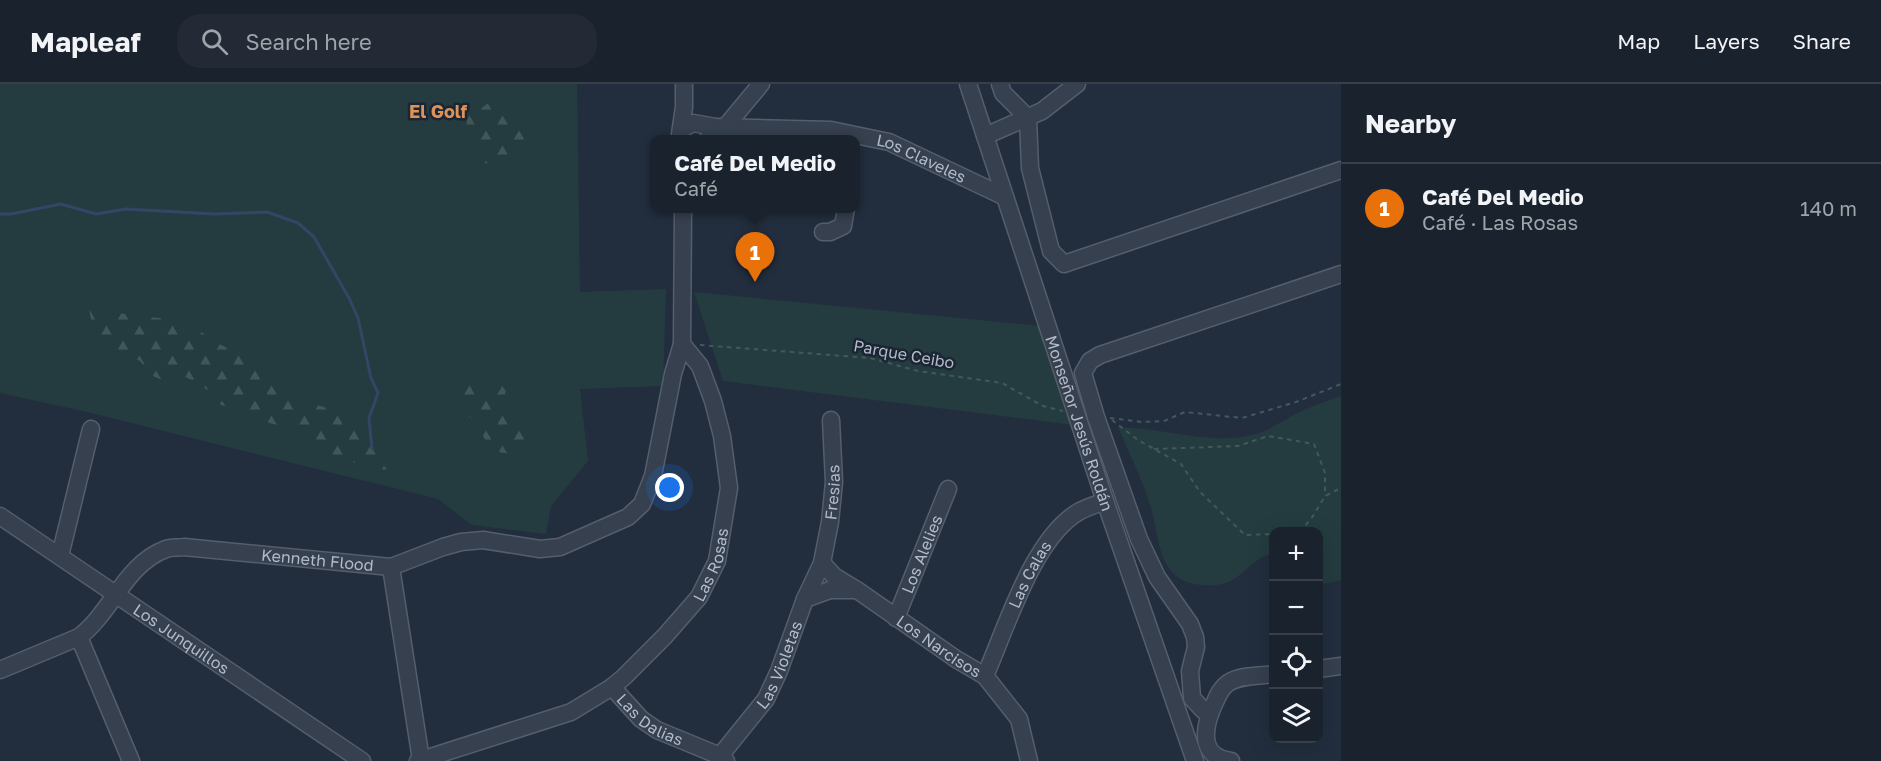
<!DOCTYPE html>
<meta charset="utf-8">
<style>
:root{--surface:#1a222e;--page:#232a36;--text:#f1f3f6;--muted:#9fa4aa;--line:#383f4a;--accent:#2563eb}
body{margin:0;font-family:"Golos Text",sans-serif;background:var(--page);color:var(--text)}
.controls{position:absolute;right:18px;bottom:18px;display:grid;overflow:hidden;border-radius:12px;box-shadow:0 6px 24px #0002}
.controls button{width:54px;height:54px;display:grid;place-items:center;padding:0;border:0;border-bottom:2px solid var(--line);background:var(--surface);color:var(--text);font:30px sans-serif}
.you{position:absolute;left:670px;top:404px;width:21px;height:21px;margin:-15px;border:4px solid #fff;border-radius:50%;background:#1a73e8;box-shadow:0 0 0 9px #1a73e833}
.badge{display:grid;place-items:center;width:39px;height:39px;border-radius:50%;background:var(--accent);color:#fff;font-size:20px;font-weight:700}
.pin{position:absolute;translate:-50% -50px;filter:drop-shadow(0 2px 3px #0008)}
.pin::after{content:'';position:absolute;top:32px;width:21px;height:18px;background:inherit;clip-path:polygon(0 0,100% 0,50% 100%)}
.popup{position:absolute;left:650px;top:51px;width:210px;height:78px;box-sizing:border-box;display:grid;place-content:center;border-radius:12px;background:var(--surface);filter:drop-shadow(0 2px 4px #0005);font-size:20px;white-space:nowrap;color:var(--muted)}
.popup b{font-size:22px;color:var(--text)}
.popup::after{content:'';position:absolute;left:50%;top:100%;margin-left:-12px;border:12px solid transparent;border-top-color:var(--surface)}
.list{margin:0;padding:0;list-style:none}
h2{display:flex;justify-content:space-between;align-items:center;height:78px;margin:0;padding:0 24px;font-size:26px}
h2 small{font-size:20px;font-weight:400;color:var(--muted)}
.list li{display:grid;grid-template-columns:39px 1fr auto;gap:18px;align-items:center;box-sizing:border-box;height:90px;padding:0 24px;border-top:2px solid var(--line)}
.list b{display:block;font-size:22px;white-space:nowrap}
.list p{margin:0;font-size:20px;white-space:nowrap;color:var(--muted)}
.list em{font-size:20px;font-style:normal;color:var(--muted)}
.icon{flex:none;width:33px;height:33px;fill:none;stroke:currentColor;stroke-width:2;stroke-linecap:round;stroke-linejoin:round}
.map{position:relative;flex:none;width:1341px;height:677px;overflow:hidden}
header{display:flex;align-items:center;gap:36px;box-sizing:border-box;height:84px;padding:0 30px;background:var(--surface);border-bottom:2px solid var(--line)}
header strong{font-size:28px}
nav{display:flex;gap:33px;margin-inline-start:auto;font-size:21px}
.search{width:420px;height:54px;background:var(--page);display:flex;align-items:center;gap:15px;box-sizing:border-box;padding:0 21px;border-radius:24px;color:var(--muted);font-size:22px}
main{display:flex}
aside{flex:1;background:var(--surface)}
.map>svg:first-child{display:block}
</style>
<header>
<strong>Mapleaf</strong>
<div class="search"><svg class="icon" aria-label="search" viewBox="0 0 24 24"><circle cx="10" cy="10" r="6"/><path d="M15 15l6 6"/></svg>Search here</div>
<nav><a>Map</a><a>Layers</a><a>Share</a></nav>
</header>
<main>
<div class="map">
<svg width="1341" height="677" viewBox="0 0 1341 677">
<defs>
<pattern id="forest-firs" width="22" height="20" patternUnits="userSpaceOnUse" patternTransform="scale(1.5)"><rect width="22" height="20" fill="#243c3f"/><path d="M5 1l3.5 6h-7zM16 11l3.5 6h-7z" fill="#415659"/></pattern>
</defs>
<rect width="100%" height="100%" fill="#222e3e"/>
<g fill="#243c3f">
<polygon points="0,0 577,0 580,208 666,205 663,302 580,305 588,377 551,422 546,450 472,441 438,415 87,328 0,309"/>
<polygon points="694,208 1042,242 1073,341 723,297"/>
<path d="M 1341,312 L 1341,496 L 1319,501 L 1318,448 L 1274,448 L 1273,470 C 1254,472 1244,493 1226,499 C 1216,502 1205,502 1194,500 C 1156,492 1160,451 1150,421 C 1142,395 1129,369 1118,343 C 1163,344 1208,361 1252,351 C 1269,347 1283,336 1298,329 C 1312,322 1327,317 1341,312 Z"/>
</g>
<g fill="url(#forest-firs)">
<path d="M 494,15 L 502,18 L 498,28 C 515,41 526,42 526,66 C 505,81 502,85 476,76 L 477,68 L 481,65 L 466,44 L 468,30 L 479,26 Z"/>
<path d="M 87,215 L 116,228 L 134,232 L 186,236 L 213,257 L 242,271 L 275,301 L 306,317 L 341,329 L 344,338 L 375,358 L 375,368 L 395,398 L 380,396 L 365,382 L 309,363 L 286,345 L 219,320 L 211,308 L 186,293 L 169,299 L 153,292 L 140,277 L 128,271 L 110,274 C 93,257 92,238 87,215 Z"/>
<path d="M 497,295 L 506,307 L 503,316 L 509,325 L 525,342 L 526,355 L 520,369 C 487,372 490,359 473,337 C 464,325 455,320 455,304 L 470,298 L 483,302 Z"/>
</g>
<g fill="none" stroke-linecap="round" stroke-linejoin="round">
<polyline stroke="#324765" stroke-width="3" points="0,130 11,130 61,120 96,130 126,125 214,130 267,128 298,139 314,153 349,214 358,234 371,294 378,309 369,334 372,365"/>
<g stroke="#545e6c" stroke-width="19">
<g id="minor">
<path id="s1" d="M 968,0 L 1105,417 L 1195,677"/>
<polyline points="1000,0 1003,9 1028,34 1030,84 1051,167 1064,180 1341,86"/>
<path id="s2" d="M 682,45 L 693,39 L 716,43 L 831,46 L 889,58 L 1005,113"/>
<polyline points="680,50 684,23 684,0"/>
<polyline points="985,52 1042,27 1077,0"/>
<polyline points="707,56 726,42 761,0"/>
<polyline points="823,148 830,148 843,142 846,124"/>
<path id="s3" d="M 0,432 L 362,677"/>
<polyline points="60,472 91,345"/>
<polyline points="822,479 834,492 857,506"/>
<polyline points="391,483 421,676"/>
<path id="s4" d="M 805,515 L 830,506 L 857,506 L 956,575 L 985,592 L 1019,635 L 1029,677"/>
<path id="s5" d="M 896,534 L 948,405"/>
<polyline points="79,553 131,677"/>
<polyline points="1318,585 1341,582"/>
<path id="s6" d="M 0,586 L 79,553 C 112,528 125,480 166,465 C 171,463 178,464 184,463 L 391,483 L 443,463 L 461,458 L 483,456 L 540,465 L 560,463 L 628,433 L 642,420 L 653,392 L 673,290 L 682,260 L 683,124"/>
<path id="s7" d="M 985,592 C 1006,545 1033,453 1080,427 C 1088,423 1097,420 1105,417"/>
<path id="s8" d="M 612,603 L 641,635 L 657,646 L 720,672 L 726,677"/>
<polyline points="1210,630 1203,626 1192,614 1190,587 1196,563 1195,553 1190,540 1157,493 1139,455 1096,333 1083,289 1090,277 1100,271 1341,190"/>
<path id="s9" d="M 720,672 L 766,615 L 779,587 L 805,515 L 822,479 L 830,438 L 834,398 L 831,336"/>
<path id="s10" d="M 418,677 L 571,628 L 612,603 L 624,593 L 665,552 L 699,513 L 717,477 L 729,404 L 722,352 L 713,317 L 700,282 L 682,260"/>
<path d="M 1231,677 C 1197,673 1204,641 1215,618 C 1218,611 1221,604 1228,599 C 1240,591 1259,592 1274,590"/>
</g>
</g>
<g stroke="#42595c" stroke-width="2" stroke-dasharray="4.5 4.5" stroke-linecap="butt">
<polyline points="700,261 870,274 918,287 1002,299 1043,322 1063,327"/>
<polyline points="1110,334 1142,338 1164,337 1185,328 1242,334 1296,318 1341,300"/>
<polyline points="1112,336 1138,356 1181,380 1200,408 1245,451 1274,450"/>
<polyline points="1154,365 1238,362 1268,352 1314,360 1325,389 1325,412"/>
<polyline points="1300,448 1313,432 1325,412 1341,404"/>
</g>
<use href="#minor" stroke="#36404e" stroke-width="16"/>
</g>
<g text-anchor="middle" stroke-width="5" stroke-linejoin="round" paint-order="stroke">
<g font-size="16" fill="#b1bbca" stroke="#1b2533">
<text dy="6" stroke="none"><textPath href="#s2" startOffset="246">Los Claveles</textPath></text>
<text transform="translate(904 270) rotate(10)" y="6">Parque Ceibo</text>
<text dy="6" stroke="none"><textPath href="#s1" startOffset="357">Monseñor Jesús Roldán</textPath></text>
<text dy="6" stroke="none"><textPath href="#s9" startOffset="292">Fresias</textPath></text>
<text dy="6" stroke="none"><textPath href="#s5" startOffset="69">Los Alelies</textPath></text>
<text dy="6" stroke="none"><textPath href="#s6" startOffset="363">Kenneth Flood</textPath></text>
<text dy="6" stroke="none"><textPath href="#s10" startOffset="369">Las Rosas</textPath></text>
<text dy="6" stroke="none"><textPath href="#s7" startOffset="111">Las Calas</textPath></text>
<text dy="6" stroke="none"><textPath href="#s3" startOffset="219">Los Junquillos</textPath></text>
<text dy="6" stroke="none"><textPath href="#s4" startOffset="153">Los Narcisos</textPath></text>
<text dy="6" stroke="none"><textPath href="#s9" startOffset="110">Las Violetas</textPath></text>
<text dy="6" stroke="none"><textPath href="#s8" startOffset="51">Las Dalias</textPath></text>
</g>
<g font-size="18" font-weight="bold" fill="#dc935a" stroke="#1b2533">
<text x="438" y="34">El Golf</text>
</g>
</g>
</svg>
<div class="controls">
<button>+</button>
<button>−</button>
<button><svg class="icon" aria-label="locate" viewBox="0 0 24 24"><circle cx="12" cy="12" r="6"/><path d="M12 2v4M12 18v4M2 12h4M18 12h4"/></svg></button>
<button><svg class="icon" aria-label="layers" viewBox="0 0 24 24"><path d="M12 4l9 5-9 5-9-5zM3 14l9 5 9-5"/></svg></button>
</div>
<div class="you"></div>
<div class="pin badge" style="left:755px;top:198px;background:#e8710a">1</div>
<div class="popup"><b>Café Del Medio</b>Café</div>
</div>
<aside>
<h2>Nearby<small></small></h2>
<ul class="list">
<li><span class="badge" style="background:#e8710a">1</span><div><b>Café Del Medio</b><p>Café · Las Rosas</p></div><em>140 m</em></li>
</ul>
</aside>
</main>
